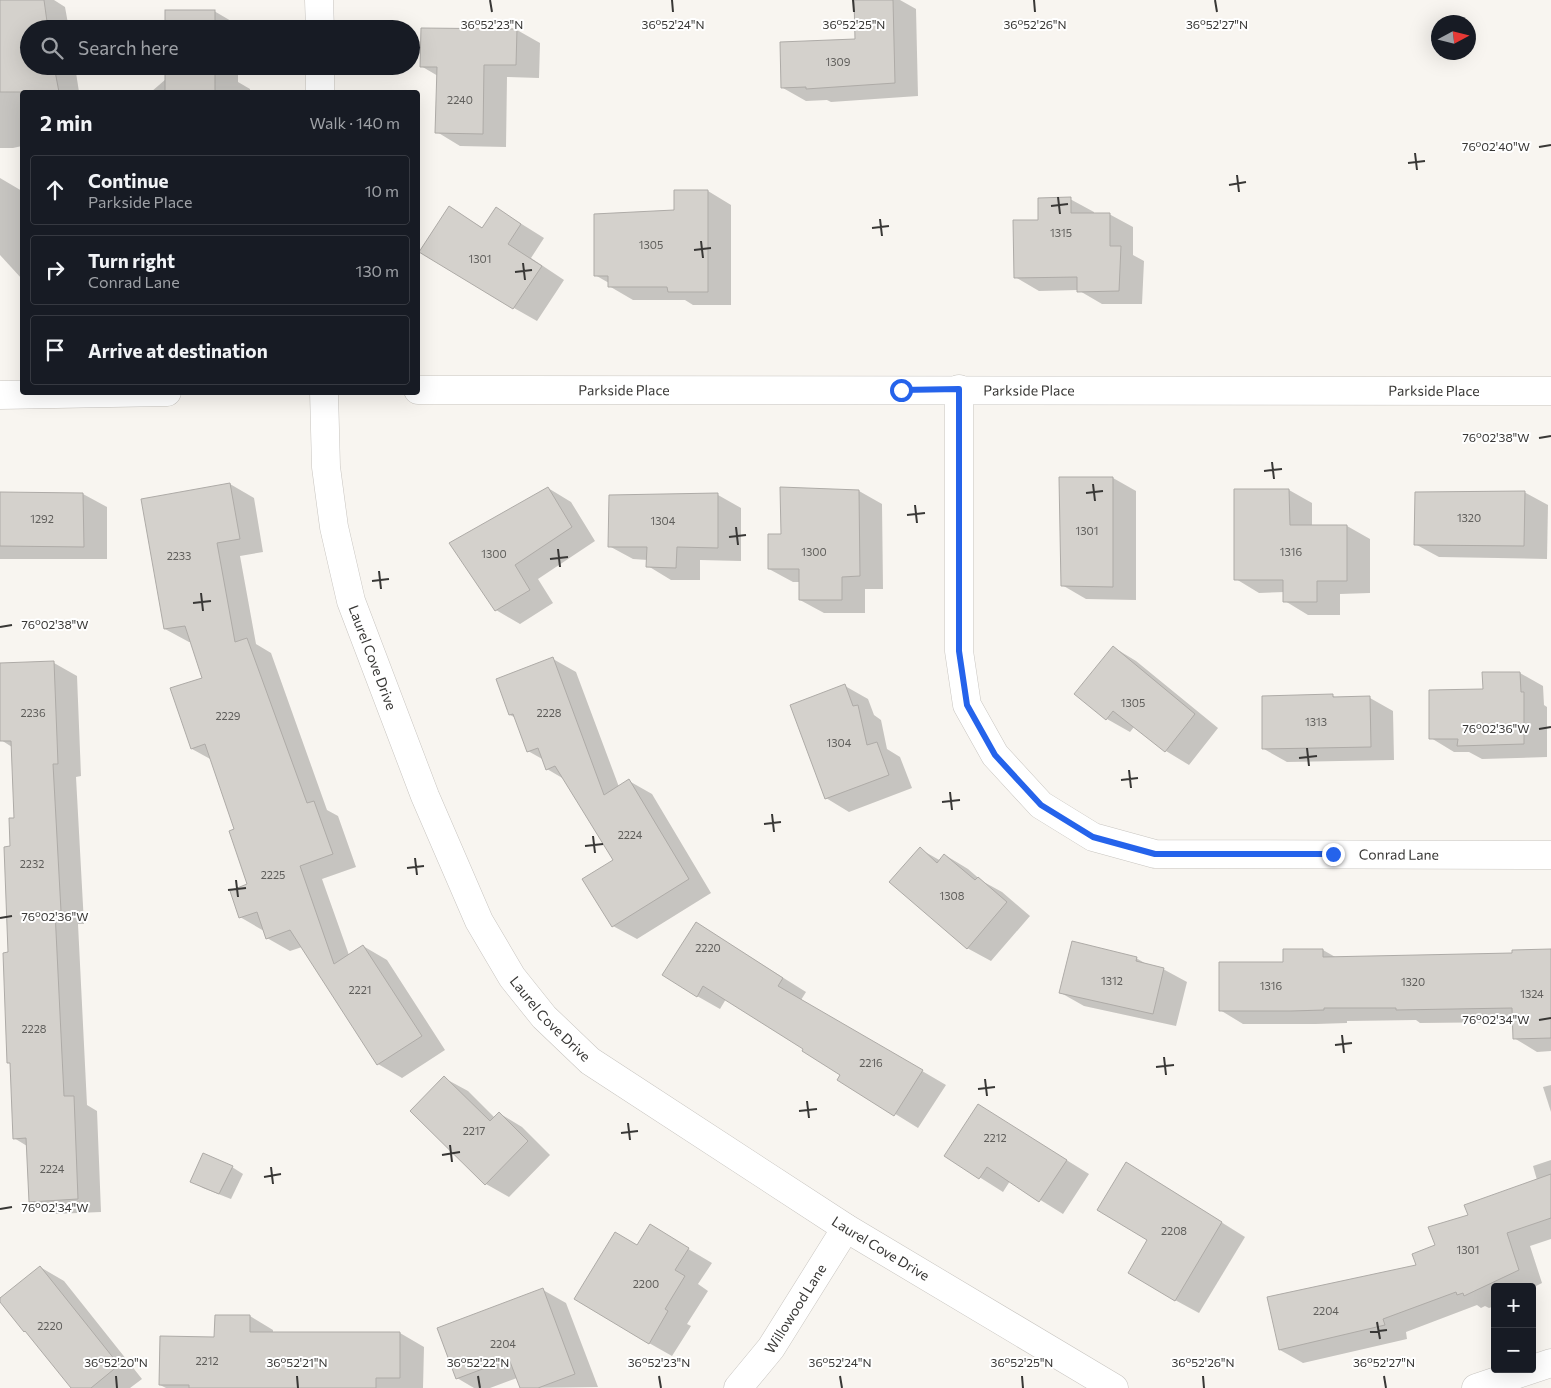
<!DOCTYPE html>
<meta charset="utf-8">
<style>
:root{--surface:#171b24;--page:#20242c;--text:#f1f3f6;--muted:#9ea1a6;--line:#363941}
body{margin:0;font-family:Commissioner,sans-serif;background:var(--page);color:var(--text)}
.controls{position:absolute;right:15px;bottom:15px;display:grid;overflow:hidden;border-radius:5px;box-shadow:0 5px 20px #0002}
.controls button{width:45px;height:45px;display:grid;place-items:center;padding:0;border:0;border-bottom:1px solid var(--line);background:var(--surface);color:var(--text);font:25px sans-serif}
.compass{position:absolute;left:1431px;top:15px;width:45px;height:45px;border-radius:50%;background:var(--surface);box-shadow:0 5px 20px #0002;rotate:83deg}
.stop{position:absolute;width:15px;height:15px;margin:-11px;border:4px solid #2563eb;border-radius:50%;background:#fff}
.stop.end{background:#2563eb;border-color:#fff;box-shadow:0 1px 5px #0008}
.list{margin:0;padding:0;list-style:none}
h2{display:flex;justify-content:space-between;align-items:center;height:65px;margin:0;padding:0 20px;font-size:21px}
h2 small{font-size:16px;font-weight:400;color:var(--muted)}
.list li{display:grid;grid-template-columns:32px 1fr auto;gap:15px;align-items:center;box-sizing:border-box;height:70px;margin:0 10px 10px;padding:0 10px;border:1px solid var(--line);border-radius:5px}
.list b{display:block;font-size:19px;white-space:nowrap}
.list p{margin:0;font-size:16px;white-space:nowrap;color:var(--muted)}
.list em{font-size:16px;font-style:normal;color:var(--muted)}
.icon{flex:none;width:28px;height:28px;fill:none;stroke:currentColor;stroke-width:2;stroke-linecap:round;stroke-linejoin:round}
.map{position:relative;flex:none;width:1551px;height:1388px;overflow:hidden}
.search{position:absolute;background:var(--surface);box-shadow:0 5px 20px #0002;left:20px;top:20px;width:400px;height:55px;display:flex;align-items:center;gap:12px;box-sizing:border-box;padding:0 18px;border-radius:28px;color:var(--muted);font-size:19px}
.panel{position:absolute;background:var(--surface);box-shadow:0 5px 20px #0002;left:20px;top:90px;width:400px;height:305px;border-radius:5px}
.map>svg:first-child{display:block}
</style>
<div class="map">
<svg width="1551" height="1388" viewBox="0 0 1551 1388">
<rect width="100%" height="100%" fill="#f8f5f0"/>
<g fill="#0003">
<polygon points="7,0 54,0 65,7 69,29 29,29 29,66 75,66 79,92 22,92 22,146 13,148 0,148 0,1"/>
<polygon points="855,0 900,0 916,9 918,96 831,102 827,100 806,101 783,88 856,41"/>
<polygon points="214,11 238,25 238,29 166,29"/>
<polygon points="517,30 540,43 539,78 507,77 506,147 460,146 437,132 438,76 421,66"/>
<polygon points="166,66 238,66 238,82 250,89 250,92 151,92 166,79"/>
<polygon points="0,178 22,191 22,279 0,255"/>
<polygon points="676,191 708,191 731,205 731,305 693,305 685,300 633,300 609,286 609,283 595,275 676,212"/>
<polygon points="1070,199 1094,212 1094,214 1109,214 1133,227 1133,255 1144,261 1142,304 1102,304 1078,290 1039,291 1015,277 1039,221"/>
<polygon points="449,208 483,228 496,208 544,238 531,258 564,280 537,321 514,308"/>
<polygon points="1061,478 1113,478 1136,491 1136,600 1086,599 1062,585"/>
<polygon points="230,484 254,498 263,552 240,556 256,644 271,653 327,810 338,816 356,867 322,879 349,955 363,946 387,960 445,1050 402,1078 378,1064 302,947 290,951 267,938 264,931 240,917 249,885 236,830 212,760 192,749 204,679 191,642 189,642 165,629"/>
<polygon points="548,488 571,502 595,541 538,579 553,603 520,624 496,610 451,543"/>
<polygon points="1289,490 1312,503 1312,526 1347,526 1370,539 1370,593 1340,594 1340,615 1308,615 1285,601 1285,592 1259,593 1236,579"/>
<polygon points="859,491 882,504 883,589 865,589 865,613 824,613 800,600 800,582 793,582 769,569 782,535"/>
<polygon points="1524,492 1548,505 1547,559 1439,557 1415,544"/>
<polygon points="0,493 83,494 107,507 107,559 0,559"/>
<polygon points="718,495 741,508 741,561 700,560 700,580 671,580 648,566 648,560 633,559 609,546"/>
<polygon points="1113,647 1136,661 1218,728 1189,765 1166,751 1134,727 1130,732 1107,719"/>
<polygon points="553,659 576,672 619,787 629,781 652,794 711,893 637,939 613,926 615,861 564,779 547,769 544,760 528,751 516,718 510,715"/>
<polygon points="54,663 77,676 81,776 76,777 84,924 78,924 87,1105 97,1111 101,1212 54,1214 30,1201 27,1146 14,1138 10,954 11,848 16,819 12,747 1,740 0,665"/>
<polygon points="1520,673 1543,686 1544,705 1547,707 1547,757 1482,759 1469,752 1454,752 1431,738 1484,690"/>
<polygon points="845,686 868,699 874,715 881,720 887,749 900,757 912,788 849,812 826,798"/>
<polygon points="1333,696 1337,698 1370,698 1393,711 1394,760 1287,762 1264,749"/>
<polygon points="920,849 941,861 945,855 968,869 982,881 1002,892 1030,916 991,961 967,948"/>
<polygon points="696,923 806,992 801,1000 946,1085 918,1128 839,1079 842,1075 805,1049 726,999 720,1009 697,996"/>
<polygon points="1284,950 1323,950 1337,958 1513,954 1551,951 1551,1051 1537,1052 1514,1038 1514,1022 1420,1023 1416,1020 1347,1021 1347,1023 1316,1024 1243,1024 1220,1010 1285,963"/>
<polygon points="1136,958 1148,965 1163,969 1187,982 1176,1026 1084,1006 1061,993"/>
<polygon points="444,1078 468,1091 495,1118 499,1113 522,1127 550,1155 509,1197 486,1184"/>
<polygon points="1551,1085 1551,1112 1543,1087"/>
<polygon points="979,1106 1089,1174 1063,1214 1010,1181 1003,1192 946,1156"/>
<polygon points="1551,1160 1551,1239 1530,1246 1542,1283 1532,1288 1532,1287 1495,1287 1495,1306 1489,1308 1485,1306 1481,1308 1477,1305 1406,1332 1407,1339 1303,1363 1280,1350 1417,1266 1469,1216 1537,1180 1533,1166"/>
<polygon points="232,1167 243,1174 231,1199 203,1188 192,1181"/>
<polygon points="1149,1177 1245,1237 1199,1313 1175,1300"/>
<polygon points="673,1240 712,1263 698,1284 708,1291 687,1324 691,1326 672,1356 649,1343 638,1246"/>
<polygon points="40,1267 64,1281 142,1379 130,1388 72,1388 29,1333 25,1331 0,1300"/>
<polygon points="543,1290 566,1303 598,1387 521,1388 517,1378 490,1388 474,1388 457,1378"/>
<polygon points="250,1316 273,1330 273,1333 400,1333 424,1347 423,1388 166,1388 160,1385 216,1338"/>
</g>
<g fill="#d4d1cc" stroke="#aeaba7">
<polygon points="0,0 44,0 48,29 29,29 29,66 54,66 59,92 0,92"/>
<polygon points="854,0 893,0 895,83 806,89 806,87 781,88 780,42 855,39"/>
<rect x="165" y="10" width="50" height="19"/>
<polygon points="421,28 517,29 516,65 484,65 483,134 435,133 437,67 420,67"/>
<rect x="165" y="66" width="50" height="26"/>
<polygon points="674,190 708,190 708,292 668,292 667,287 608,287 608,276 594,276 594,214 674,210"/>
<polygon points="1071,197 1071,213 1110,213 1110,246 1121,246 1119,291 1077,292 1077,277 1014,278 1013,220 1038,220 1038,198"/>
<polygon points="449,206 482,228 496,207 521,224 508,244 542,266 513,309 419,252"/>
<polygon points="1059,477 1113,477 1113,587 1061,586"/>
<polygon points="230,483 240,539 217,543 235,642 247,638 307,803 314,801 333,854 300,866 334,964 363,945 422,1036 377,1065 290,930 266,939 257,912 239,918 230,891 247,884 229,831 234,829 205,744 191,749 170,688 202,678 185,626 164,629 141,499"/>
<polygon points="548,487 572,527 515,565 530,590 495,611 449,543"/>
<polygon points="780,487 859,490 860,576 842,577 842,600 799,600 799,569 768,569 768,534 781,534"/>
<polygon points="1234,489 1289,489 1290,525 1347,525 1347,581 1317,581 1317,602 1283,602 1283,580 1234,580"/>
<polygon points="1525,491 1524,546 1414,545 1415,492"/>
<polygon points="0,492 83,493 84,547 0,546"/>
<polygon points="718,493 718,548 677,547 676,568 646,567 647,547 608,547 609,495"/>
<polygon points="1113,646 1195,714 1165,752 1113,711 1106,720 1074,694"/>
<polygon points="553,657 604,795 629,779 689,879 612,927 582,879 613,860 555,766 546,770 538,748 527,752 513,714 509,715 496,679"/>
<polygon points="54,661 58,764 53,764 61,911 55,911 64,1096 74,1096 78,1199 29,1202 26,1138 13,1139 10,1063 7,1063 3,953 8,952 4,847 10,846 9,818 14,818 11,741 0,741 0,663"/>
<polygon points="1482,672 1520,672 1521,692 1524,692 1524,744 1457,746 1458,739 1429,739 1429,690 1483,689"/>
<polygon points="845,684 853,706 858,705 867,745 877,742 889,775 825,799 790,705"/>
<polygon points="1333,694 1333,697 1370,696 1371,747 1262,749 1262,696"/>
<polygon points="920,847 937,863 944,854 975,880 978,877 1007,902 967,949 889,882"/>
<polygon points="696,922 783,978 778,986 923,1070 894,1116 837,1080 840,1075 802,1051 803,1049 703,986 697,997 662,975"/>
<polygon points="1072,941 1137,957 1136,961 1164,968 1153,1014 1059,993"/>
<polygon points="1283,949 1323,949 1323,957 1512,953 1512,950 1551,949 1551,1038 1513,1039 1512,1008 1396,1010 1396,1008 1324,1008 1324,1010 1291,1011 1219,1011 1219,962 1283,962"/>
<polygon points="444,1076 490,1121 499,1112 528,1141 485,1185 410,1111"/>
<polygon points="978,1104 1067,1160 1039,1202 987,1167 979,1179 944,1156"/>
<polygon points="203,1153 233,1166 219,1194 190,1182"/>
<polygon points="1126,1162 1222,1222 1175,1301 1128,1273 1147,1240 1097,1210"/>
<polygon points="1551,1174 1551,1218 1507,1233 1519,1270 1464,1296 1463,1293 1457,1295 1456,1292 1383,1319 1385,1325 1279,1350 1267,1297 1416,1265 1412,1254 1435,1245 1428,1227 1468,1215 1464,1205"/>
<polygon points="650,1224 689,1248 675,1270 685,1276 665,1309 668,1311 649,1344 574,1299 615,1232 637,1245"/>
<polygon points="40,1266 119,1365 91,1388 71,1388 25,1331 24,1332 0,1302 0,1298"/>
<polygon points="543,1288 575,1374 538,1388 520,1388 509,1359 456,1379 437,1328"/>
<polygon points="215,1315 250,1315 250,1332 400,1332 400,1378 376,1378 376,1388 189,1388 189,1385 159,1385 160,1336 214,1337"/>
</g>
<g fill="none" stroke-linecap="round" stroke-linejoin="round">
<g stroke="#c8c5c0" stroke-width="29">
<g id="minor">
<polyline points="319,0 320,29"/>
<polyline points="320,66 320,92"/>
<path id="s1" d="M 959,389 L 959,651 L 967,705 L 995,755 L 1041,805 L 1093,837 L 1155,854 L 1551,855"/>
<path id="s2" d="M 418,390 L 1551,391"/>
<path id="s3" d="M 324,392 L 326,467 L 334,527 L 351,601 L 425,796 L 479,921 L 512,977 L 544,1017 L 590,1061 L 846,1228 L 1114,1388"/>
<polyline points="0,395 167,392"/>
<path id="s4" d="M 738,1388 L 771,1348 L 846,1228"/>
<polyline points="1476,1388 1551,1363"/>
</g>
</g>
<use href="#minor" stroke="#fff" stroke-width="28"/>
</g>
<g fill="none" stroke-linecap="round" stroke-linejoin="round">
<polyline stroke="#2563eb" stroke-width="6" points="901,390 959,389 959,651 967,705 995,755 1041,805 1093,837 1155,854 1333,854"/>
</g>
<path fill="none" stroke="#383735" stroke-width="2" d="M 490,0 L 492,12M 672,0 L 673,12M 853,0 L 854,12M 1034,0 L 1035,12M 1215,0 L 1217,12M 1539,147 L 1551,145M 1415,153 L 1417,170M 1408,163 L 1425,161M 1237,175 L 1239,192M 1229,185 L 1246,182M 1058,197 L 1060,214M 1051,206 L 1068,204M 880,219 L 882,236M 872,228 L 889,226M 701,241 L 703,258M 694,250 L 711,248M 523,263 L 525,280M 515,272 L 532,270M 1539,438 L 1551,436M 1272,462 L 1274,479M 1264,471 L 1282,469M 1093,484 L 1095,501M 1086,493 L 1103,491M 915,505 L 917,523M 907,515 L 925,513M 736,527 L 738,545M 729,537 L 746,535M 558,549 L 560,567M 550,559 L 568,557M 379,571 L 381,589M 372,581 L 389,579M 201,593 L 203,611M 193,603 L 211,601M 0,627 L 12,625M 1539,729 L 1551,727M 1307,748 L 1309,766M 1299,758 L 1317,756M 1129,770 L 1131,788M 1121,780 L 1138,778M 950,792 L 952,810M 942,802 L 960,800M 772,814 L 774,832M 764,824 L 781,822M 593,836 L 595,853M 585,846 L 603,844M 415,858 L 417,875M 407,868 L 424,866M 236,880 L 238,897M 228,890 L 246,888M 0,918 L 12,916M 1539,1020 L 1551,1018M 1342,1035 L 1344,1053M 1335,1045 L 1352,1043M 1164,1057 L 1166,1075M 1156,1067 L 1174,1065M 985,1079 L 987,1096M 978,1089 L 995,1087M 807,1101 L 809,1118M 799,1111 L 817,1109M 628,1123 L 630,1140M 621,1133 L 638,1131M 450,1145 L 452,1162M 442,1155 L 460,1152M 271,1167 L 273,1184M 264,1177 L 281,1174M 0,1209 L 12,1207M 1377,1322 L 1380,1339M 1370,1332 L 1387,1330M 116,1376 L 117,1388M 297,1376 L 298,1388M 478,1376 L 480,1388M 659,1376 L 661,1388M 840,1376 L 842,1388M 1022,1376 L 1023,1388M 1203,1376 L 1204,1388M 1384,1376 L 1386,1388"/>
<g text-anchor="middle" stroke-width="4" stroke-linejoin="round" paint-order="stroke">
<g font-size="11" fill="#5f5e5b">
<text x="838" y="66">1309</text>
<text x="460" y="104">2240</text>
<text x="1061" y="237">1315</text>
<text x="651" y="249">1305</text>
<text x="480" y="263">1301</text>
<text x="1469" y="522">1320</text>
<text x="42" y="523">1292</text>
<text x="663" y="525">1304</text>
<text x="1087" y="535">1301</text>
<text x="814" y="556">1300</text>
<text x="1291" y="556">1316</text>
<text x="494" y="558">1300</text>
<text x="179" y="560">2233</text>
<text x="1133" y="707">1305</text>
<text x="33" y="717">2236</text>
<text x="549" y="717">2228</text>
<text x="228" y="720">2229</text>
<text x="1316" y="726">1313</text>
<text x="839" y="747">1304</text>
<text x="630" y="839">2224</text>
<text x="32" y="868">2232</text>
<text x="273" y="879">2225</text>
<text x="952" y="900">1308</text>
<text x="708" y="952">2220</text>
<text x="1112" y="985">1312</text>
<text x="1413" y="986">1320</text>
<text x="1271" y="990">1316</text>
<text x="360" y="994">2221</text>
<text x="1532" y="998">1324</text>
<text x="34" y="1033">2228</text>
<text x="871" y="1067">2216</text>
<text x="474" y="1135">2217</text>
<text x="995" y="1142">2212</text>
<text x="52" y="1173">2224</text>
<text x="1174" y="1235">2208</text>
<text x="1468" y="1254">1301</text>
<text x="646" y="1288">2200</text>
<text x="1326" y="1315">2204</text>
<text x="50" y="1330">2220</text>
<text x="503" y="1348">2204</text>
<text x="207" y="1365">2212</text>
</g>
<g font-size="14" fill="#383735" stroke="#fff">
<text dy="5" stroke="none"><textPath href="#s2" startOffset="206">Parkside Place</textPath></text>
<text dy="5" stroke="none"><textPath href="#s2" startOffset="611">Parkside Place</textPath></text>
<text dy="5" stroke="none"><textPath href="#s2" startOffset="1016">Parkside Place</textPath></text>
<text dy="5" stroke="none"><textPath href="#s3" startOffset="272">Laurel Cove Drive</textPath></text>
<text dy="5" stroke="none"><textPath href="#s1" startOffset="811">Conrad Lane</textPath></text>
<text dy="5" stroke="none"><textPath href="#s3" startOffset="678">Laurel Cove Drive</textPath></text>
<text dy="5" stroke="none"><textPath href="#s3" startOffset="1082">Laurel Cove Drive</textPath></text>
<text dy="5" stroke="none"><textPath href="#s4" startOffset="98">Willowood Lane</textPath></text>
</g>
</g>
<g font-size="12" text-anchor="middle" fill="#383735" stroke="#fff" stroke-width="4" stroke-linejoin="round" paint-order="stroke">
<text x="492" y="29">36°52'23"N</text>
<text x="673" y="29">36°52'24"N</text>
<text x="854" y="29">36°52'25"N</text>
<text x="1035" y="29">36°52'26"N</text>
<text x="1217" y="29">36°52'27"N</text>
<text x="1496" y="151">76°02'40"W</text>
<text x="1496" y="442">76°02'38"W</text>
<text x="55" y="629">76°02'38"W</text>
<text x="1496" y="733">76°02'36"W</text>
<text x="55" y="921">76°02'36"W</text>
<text x="1496" y="1024">76°02'34"W</text>
<text x="55" y="1212">76°02'34"W</text>
<text x="116" y="1367">36°52'20"N</text>
<text x="297" y="1367">36°52'21"N</text>
<text x="478" y="1367">36°52'22"N</text>
<text x="659" y="1367">36°52'23"N</text>
<text x="840" y="1367">36°52'24"N</text>
<text x="1022" y="1367">36°52'25"N</text>
<text x="1203" y="1367">36°52'26"N</text>
<text x="1384" y="1367">36°52'27"N</text>
</g>
</svg>
<div class="controls">
<button>+</button>
<button>−</button>
</div>
<svg class="compass" viewBox="-18 -18 36 36"><path d="M0-13l5 13h-10z" fill="#e53935"/><path d="M0 13l5-13h-10z" fill="#9ea1a6"/></svg>
<div class="stop" style="left:901px;top:390px"></div>
<div class="stop end" style="left:1333px;top:854px"></div>
<div class="search"><svg class="icon" aria-label="search" viewBox="0 0 24 24"><circle cx="10" cy="10" r="6"/><path d="M15 15l6 6"/></svg>Search here</div>
<section class="panel">
<h2>2 min<small>Walk · 140 m</small></h2>
<ul class="list">
<li><svg class="icon" aria-label="ahead" viewBox="0 0 24 24"><path d="M12 20V5M6 11l6-6 6 6"/></svg><div><b>Continue</b><p>Parkside Place</p></div><em>10 m</em></li>
<li><svg class="icon" aria-label="right" viewBox="0 0 24 24"><path d="M7 20v-9h11M14 6l5 5-5 5"/></svg><div><b>Turn right</b><p>Conrad Lane</p></div><em>130 m</em></li>
<li><svg class="icon" aria-label="arrive" viewBox="0 0 24 24"><path d="M6 21V4h12l-3 4 3 4H6"/></svg><div><b>Arrive at destination</b></div></li>
</ul>
</section>
</div>
